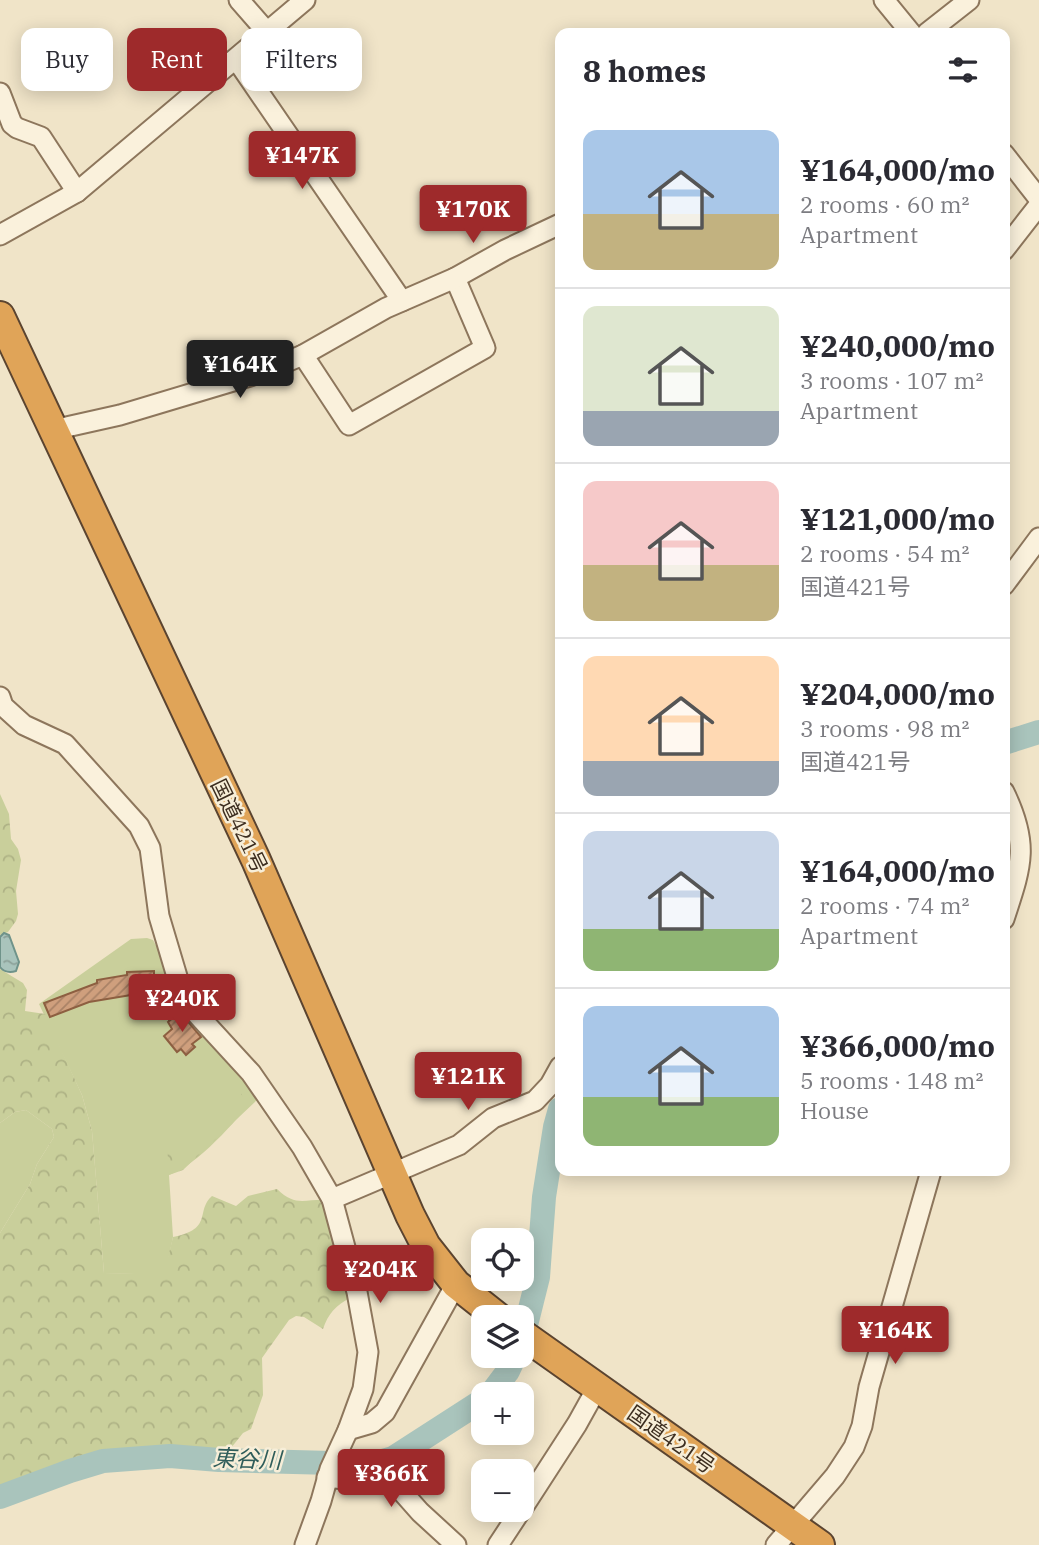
<!DOCTYPE html>
<html lang="en">
<head>
<meta charset="utf-8">
<style>
  body { margin:0; font-family:"IBM Plex Serif","Noto Sans JP",serif; background:#f2f2f3; color:#2b2b33; height:100vh; display:flex; flex-direction:column; font-size:26px; white-space:nowrap }
  * { box-sizing:border-box; margin:0 }
  p { font-size:23px; color:#7c7c81 }
  .icon { flex:none; width:38px; height:38px; fill:none; stroke:currentColor; stroke-width:2; stroke-linecap:round; stroke-linejoin:round }
  .map { position:relative; flex:1; overflow:hidden }
  .panel { position:absolute; left:555px; top:28px; width:455px; height:1148px; display:flex; flex-direction:column; background:#fff; border-radius:14px; box-shadow:0 4px 18px #0003 }
  .panel>* { flex:none }
  .guide { position:absolute; left:21px; top:28px; width:429px; height:63px; display:flex; gap:14px }
  .controls { position:absolute; left:471px; top:1228px; display:grid; gap:14px }
  .controls a { display:grid; place-items:center; width:63px; height:63px; border-radius:14px; background:#fff; box-shadow:0 4px 18px #0003; font-size:35px }
  .price { position:absolute; translate:-50% -60px; padding:0 16px; border-radius:7px; background:#9e2a2b; color:#fff; font-size:23px; line-height:46px; filter:drop-shadow(0 2px 4px #0008) }
  .price::after { content:''; position:absolute; left:50%; top:42px; width:21px; height:16px; margin-left:-10px; background:inherit; clip-path:polygon(0 0,100% 0,50% 100%) }
  .price.selected { background:#222; color:#fff }
  ul { padding:0; list-style:none }
  li { display:flex; align-items:center; gap:21px; height:175px; padding:0 28px }
  li+li { border-top:2px solid #e1e1e2 }
  li span { display:grid; place-items:center; flex:none; width:196px; height:140px; border-radius:14px; color:#555 }
  li>.icon { margin-inline-start:auto }
  span .icon { width:84px; height:84px; fill:#fffc; stroke-width:1 }
  li b { font-size:30px }
  h2 { display:flex; justify-content:space-between; align-items:center; height:84px; padding:0 28px; font-size:30px }
  .chip { padding:0 24px; border-radius:14px; background:#fff; box-shadow:0 4px 18px #0003; font-size:24px; line-height:63px }
  .chip.selected { background:#9e2a2b; color:#fff }
  .map>svg:first-child { display:block }
</style>
</head>
<body>
<div class="map">
<svg width="1039" height="1545" viewBox="0 0 1039 1545">
  <defs>
    <pattern id="forest-crowns" width="20" height="18" patternUnits="userSpaceOnUse" patternTransform="scale(1.75)"><rect width="20" height="18" fill="#c9cf9b"/><path d="M2 6a3 3 0 1 1 6 0M12 15a3 3 0 1 1 6 0" fill="none" stroke="#aeb285"/></pattern>
    <pattern id="water-ripples" width="26" height="14" patternUnits="userSpaceOnUse" patternTransform="scale(1.75)"><rect width="26" height="14" fill="#a9c4bc"/><path d="M2 4q2-2 4 0t4 0M15 11q2-2 4 0t4 0" fill="none" stroke="#8ba098"/></pattern>
    <pattern id="building-hatch" width="6" height="6" patternUnits="userSpaceOnUse" patternTransform="scale(1.75)"><rect width="6" height="6" fill="#cf9f7d"/><path d="M-1 1l2-2M0 6l6-6M5 7l2-2" fill="none" stroke="#a98266"/></pattern>
  </defs>
  <rect width="100%" height="100%" fill="#f0e4c8"/>
  <!-- green -->
  <g fill="#c9cf9b">
    <path d="M 147,938 L 153,940 L 161,955 L 259,1093 C 238,1118 200,1164 169,1175 L 173,1237 L 165,1275 L 104,1273 L 92,1131 L 82,1095 L 39,1004 L 131,939 Z"/>
    <path d="M 26,1110 L 52,1129 L 54,1137 L 37,1164 L 30,1184 L 0,1233 L 0,1123 L 15,1112 Z"/>
  </g>
  <!-- forest -->
  <g fill="url(#forest-crowns)">
    <path d="M 0,794 L 9,814 L 11,839 L 18,849 L 21,860 L 16,891 L 18,914 L 16,921 L 8,932 L 0,935 Z"/>
    <path d="M 0,969 L 23,983 L 27,990 L 25,1011 L 45,1014 L 82,1095 L 92,1131 L 104,1273 L 164,1274 L 173,1237 C 214,1229 195,1211 212,1196 L 236,1206 L 248,1196 L 277,1189 C 296,1208 306,1198 329,1200 L 350,1298 C 336,1305 328,1314 323,1329 L 304,1317 L 296,1316 L 289,1320 L 262,1358 L 263,1395 L 251,1429 L 243,1433 L 227,1453 C 175,1452 125,1450 75,1466 C 49,1473 24,1489 0,1501 L 0,1233 L 30,1184 L 37,1164 L 54,1137 L 52,1129 L 26,1110 L 15,1112 L 0,1123 Z"/>
    <path d="M 250,1086 L 258,1099 L 183,1170 L 169,1175 L 167,1145 L 186,1153 L 247,1102 L 241,1094 Z"/>
  </g>
  <!-- water -->
  <path fill="url(#water-ripples)" stroke="#6f938a" stroke-width="2" d="M 4,933 L 9,935 L 19,962 L 16,971 C 9,973 4,972 0,967 L 0,937 Z"/>
  <g fill="none" stroke-linecap="round" stroke-linejoin="round">
    <!-- river -->
    <g stroke="#a9c4bc" stroke-width="24">
      <path d="M 1004,743 L 1039,732"/>
      <path d="M 522,1341 L 538,1277 L 544,1197 L 555,1127 L 560,1109"/>
      <path d="M 490,1395 L 508,1371 L 515,1356"/>
      <path d="M 0,1497 L 70,1471 L 103,1461 L 170,1456 L 219,1460 L 372,1464 L 393,1458 L 483,1400"/>
    </g>
  </g>
  <!-- building -->
  <g fill="url(#building-hatch)" stroke="#8d5f41" stroke-width="2">
    <path d="M 154,971 L 154,977 L 161,977 L 161,994 L 131,995 L 89,1002 L 50,1017 L 44,1003 L 97,983 L 97,980 L 127,975 L 127,972 Z"/>
    <path d="M 161,978 L 166,978 L 173,985 L 174,1017 L 169,1020 L 168,987 L 161,983 Z"/>
    <path d="M 180,1012 L 201,1037 L 192,1044 L 195,1047 L 186,1055 L 181,1049 L 177,1052 L 164,1036 L 172,1029 L 168,1022 Z"/>
  </g>
  <g fill="none" stroke-linecap="round" stroke-linejoin="round">
    <defs>
      <g id="minor">
        <path d="M 239,0 L 267,32"/>
        <path d="M 884,0 L 911,33"/>
        <path d="M 927,33 L 969,0"/>
        <path d="M 236,59 L 402,301"/>
        <path d="M 0,93 L 12,124 L 17,128 L 41,137 L 77,192"/>
        <path d="M 1004,154 L 1039,199"/>
        <path d="M 0,235 L 77,192 L 305,0"/>
        <path d="M 1004,250 L 1039,205"/>
        <path d="M 303,355 L 349,425 L 485,348 L 455,278"/>
        <path d="M 53,430 L 120,415 L 260,373 L 303,355 L 386,308 L 455,278 L 505,250 L 560,224"/>
        <path d="M 1004,585 L 1039,538"/>
        <path d="M 0,697 L 3,706 L 24,725 L 65,744 L 139,826 L 150,848 L 159,916 L 184,1000 L 251,1073 L 302,1147 L 332,1199 L 357,1292 L 368,1352 L 363,1389 L 348,1430 L 330,1469 L 321,1501 L 305,1545"/>
        <path d="M 1004,792 C 1030,845 1021,867 1004,919"/>
        <path d="M 332,1199 L 459,1145 L 493,1118 L 535,1101 L 550,1085 L 560,1067"/>
        <path d="M 348,1430 L 372,1423 L 385,1412 L 456,1284"/>
        <path d="M 327,1477 L 344,1479 L 389,1477 L 420,1512 L 456,1545"/>
        <path d="M 522,1509 L 577,1424 L 597,1388"/>
        <path d="M 498,1545 L 521,1510"/>
        <path d="M 776,1545 L 835,1476 L 854,1447 L 862,1426 L 869,1387 L 931,1171"/>
      </g>
      <g id="highway">
        <path d="M 0,316 L 256,860 L 410,1215 L 426,1246 L 456,1284 L 499,1318"/>
        <path d="M 522,1334 L 820,1545"/>
      </g>
    </defs>
    <!-- minor casing -->
    <use href="#minor" stroke="#8d765c" stroke-width="23"/>
    <!-- highway casing -->
    <use href="#highway" stroke="#5b4430" stroke-width="32"/>
    <!-- minor -->
    <use href="#minor" stroke="#faf1dc" stroke-width="19"/>
    <!-- highway -->
    <use href="#highway" stroke="#e0a458" stroke-width="28"/>
  </g>
  <g text-anchor="middle" stroke-width="5" stroke-linejoin="round" paint-order="stroke">
    <!-- street labels -->
    <g font-size="21" fill="#3d2e20" stroke="#f7eed8">
      <text transform="translate(239 826) rotate(64)" y="7">国道421号</text>
      <text transform="translate(671 1440) rotate(35)" y="7">国道421号</text>
    </g>
    <!-- water labels -->
    <g font-size="23" font-style="italic" fill="#2f5d5a" stroke="#f7eed8">
      <text transform="translate(247 1459) rotate(2)" y="8">東谷川</text>
    </g>
  </g>
</svg>
<div class="controls">
<a><svg class="icon" aria-label="locate" viewBox="0 0 24 24"><circle cx="12" cy="12" r="6"/><path d="M12 2v4M12 18v4M2 12h4M18 12h4"/></svg></a>
<a><svg class="icon" aria-label="layers" viewBox="0 0 24 24"><path d="M12 4l9 5-9 5-9-5zM3 14l9 5 9-5"/></svg></a>
<a>+</a>
<a>−</a>
</div>
<b class="price" style="left:302px;top:191px">¥147K</b>
<b class="price" style="left:473px;top:245px">¥170K</b>
<b class="price selected" style="left:240px;top:400px">¥164K</b>
<b class="price" style="left:182px;top:1034px">¥240K</b>
<b class="price" style="left:468px;top:1112px">¥121K</b>
<b class="price" style="left:380px;top:1305px">¥204K</b>
<b class="price" style="left:895px;top:1366px">¥164K</b>
<b class="price" style="left:391px;top:1509px">¥366K</b>
<div class="guide">
<a class="chip">Buy</a>
<a class="chip selected">Rent</a>
<a class="chip">Filters</a>
</div>
<section class="panel">
<h2>8 homes<svg class="icon" aria-label="filters" viewBox="0 0 24 24"><path d="M4 7h16M4 17h16"/><circle cx="9" cy="7" r="2"/><circle cx="15" cy="17" r="2"/></svg></h2>
<ul>
<li><span style="background:linear-gradient(#a9c7e8 60%,#c2b280 0)"><svg class="icon" aria-label="home" viewBox="0 0 24 24"><path d="M3 11l9-7 9 7M6 9v11h12V9"/></svg></span><div><b>¥164,000/mo</b><p>2 rooms · 60 m²</p><p>Apartment</p></div></li>
<li><span style="background:linear-gradient(#dfe7d0 75%,#9aa5b1 0)"><svg class="icon" aria-label="home" viewBox="0 0 24 24"><path d="M3 11l9-7 9 7M6 9v11h12V9"/></svg></span><div><b>¥240,000/mo</b><p>3 rooms · 107 m²</p><p>Apartment</p></div></li>
<li><span style="background:linear-gradient(#f6c9c9 60%,#c2b280 0)"><svg class="icon" aria-label="home" viewBox="0 0 24 24"><path d="M3 11l9-7 9 7M6 9v11h12V9"/></svg></span><div><b>¥121,000/mo</b><p>2 rooms · 54 m²</p><p>国道421号</p></div></li>
<li><span style="background:linear-gradient(#ffd9b3 75%,#9aa5b1 0)"><svg class="icon" aria-label="home" viewBox="0 0 24 24"><path d="M3 11l9-7 9 7M6 9v11h12V9"/></svg></span><div><b>¥204,000/mo</b><p>3 rooms · 98 m²</p><p>国道421号</p></div></li>
<li><span style="background:linear-gradient(#c9d6e8 70%,#8fb573 0)"><svg class="icon" aria-label="home" viewBox="0 0 24 24"><path d="M3 11l9-7 9 7M6 9v11h12V9"/></svg></span><div><b>¥164,000/mo</b><p>2 rooms · 74 m²</p><p>Apartment</p></div></li>
<li><span style="background:linear-gradient(#a9c7e8 65%,#8fb573 0)"><svg class="icon" aria-label="home" viewBox="0 0 24 24"><path d="M3 11l9-7 9 7M6 9v11h12V9"/></svg></span><div><b>¥366,000/mo</b><p>5 rooms · 148 m²</p><p>House</p></div></li>
</ul>
</section>
</div>
</body>
</html>
